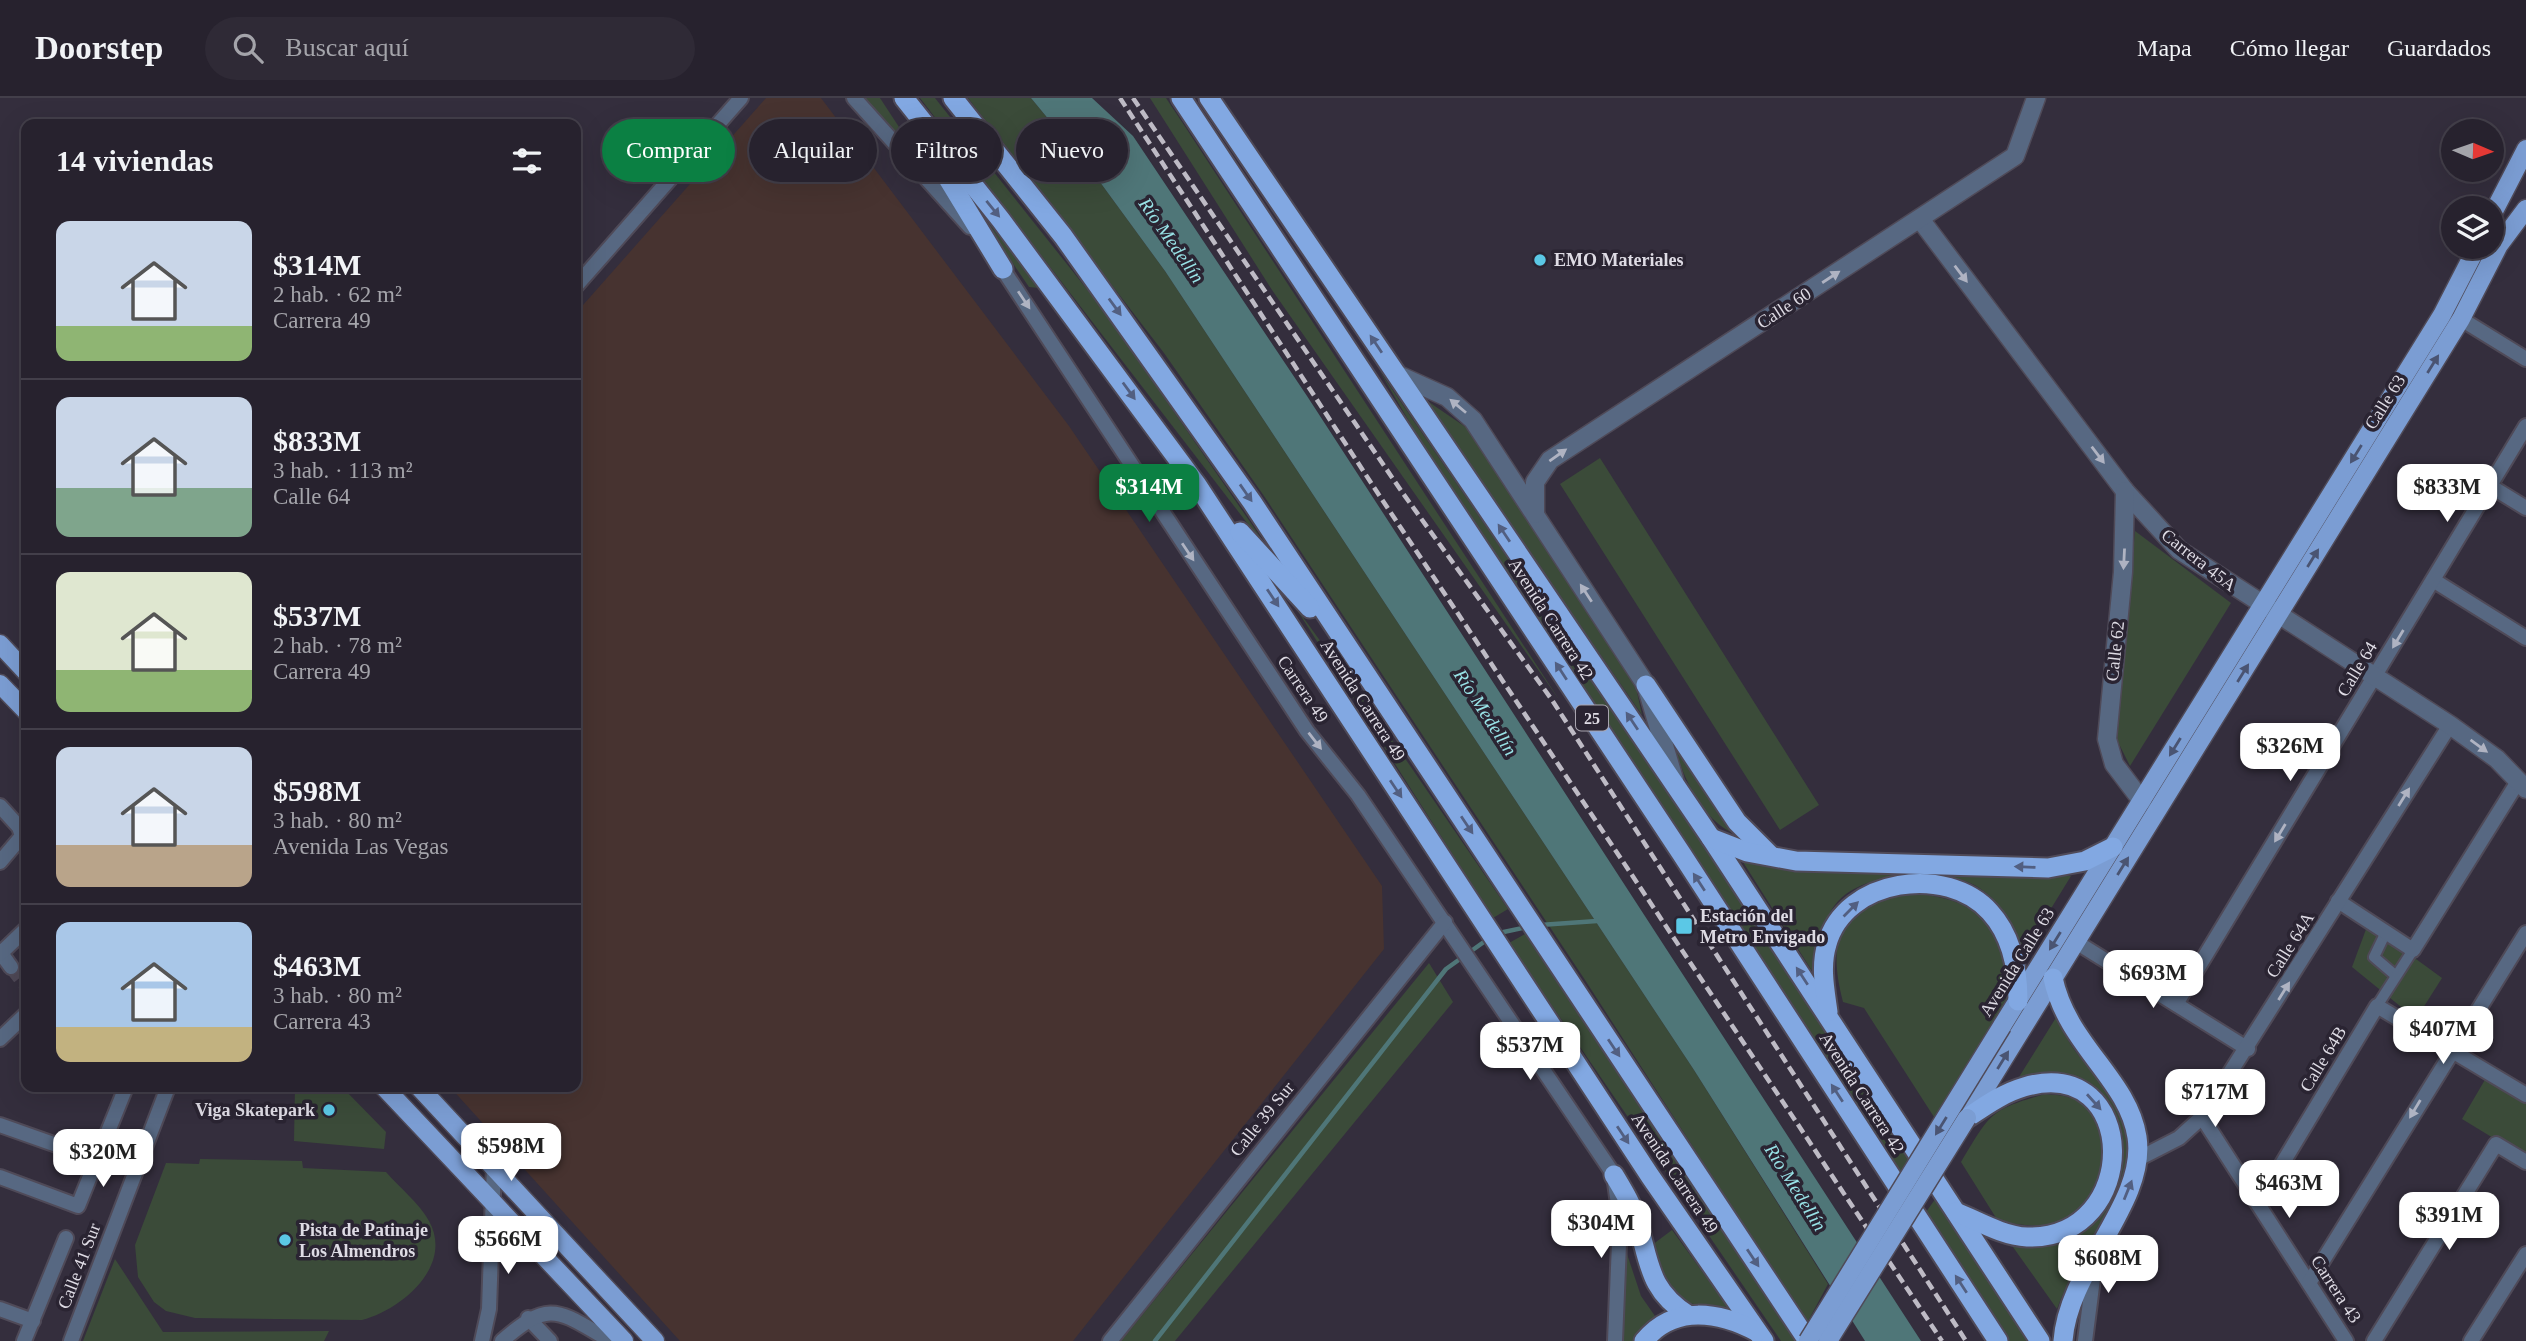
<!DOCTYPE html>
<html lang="es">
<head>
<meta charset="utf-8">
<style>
  body { margin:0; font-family:Georgia,serif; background:#2f2a36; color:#f1f3f6; height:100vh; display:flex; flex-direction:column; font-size:26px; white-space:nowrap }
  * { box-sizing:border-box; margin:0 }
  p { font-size:23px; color:#a4a4aa }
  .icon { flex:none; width:38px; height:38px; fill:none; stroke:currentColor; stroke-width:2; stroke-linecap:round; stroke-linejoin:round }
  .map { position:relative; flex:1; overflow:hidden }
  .panel { position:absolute; left:21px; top:21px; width:560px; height:973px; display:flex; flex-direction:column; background:#27222e; border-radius:14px; box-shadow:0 7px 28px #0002,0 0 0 2px #433f4a }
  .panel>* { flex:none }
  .banner { position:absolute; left:602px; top:21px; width:665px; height:63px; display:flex; gap:14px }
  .needle { width:46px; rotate:92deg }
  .controls { position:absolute; left:2441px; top:21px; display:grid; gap:14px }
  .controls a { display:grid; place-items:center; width:63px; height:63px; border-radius:50%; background:#27222e; box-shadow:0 7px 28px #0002,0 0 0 2px #433f4a; font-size:35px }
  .price { position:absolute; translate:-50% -60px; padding:0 16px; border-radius:14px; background:#fff; color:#222; font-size:23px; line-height:46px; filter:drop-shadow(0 2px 4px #0008) }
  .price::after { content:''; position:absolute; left:50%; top:42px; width:21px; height:16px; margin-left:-10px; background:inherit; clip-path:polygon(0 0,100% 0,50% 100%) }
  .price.selected { background:#0b8043; color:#fff }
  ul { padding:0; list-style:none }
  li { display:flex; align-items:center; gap:21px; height:175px; padding:0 35px }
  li+li { border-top:2px solid #433f4a }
  li span { display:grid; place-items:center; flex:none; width:196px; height:140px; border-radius:14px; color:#555 }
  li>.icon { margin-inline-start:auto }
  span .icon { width:84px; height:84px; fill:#fffc; stroke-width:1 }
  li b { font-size:30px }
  h2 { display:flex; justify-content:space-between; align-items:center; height:84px; padding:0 35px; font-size:30px }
  .chip { padding:0 24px; border-radius:32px; background:#27222e; box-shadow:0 7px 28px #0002,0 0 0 2px #433f4a; font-size:24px; line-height:63px }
  .chip.selected { background:#0b8043; color:#fff }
  header { display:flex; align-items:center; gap:42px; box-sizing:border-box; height:98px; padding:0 35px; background:#27222e; border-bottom:2px solid #433f4a }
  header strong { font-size:33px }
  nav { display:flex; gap:38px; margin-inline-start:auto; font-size:24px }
  .search { width:490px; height:63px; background:#2f2a36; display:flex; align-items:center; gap:18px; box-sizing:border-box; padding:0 24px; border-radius:38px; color:#a4a4aa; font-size:26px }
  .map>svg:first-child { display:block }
</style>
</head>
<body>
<header>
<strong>Doorstep</strong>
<div class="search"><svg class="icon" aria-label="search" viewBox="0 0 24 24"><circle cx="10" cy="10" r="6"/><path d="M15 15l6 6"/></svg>Buscar aquí</div>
<nav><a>Mapa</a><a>Cómo llegar</a><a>Guardados</a></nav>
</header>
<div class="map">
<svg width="2526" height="1243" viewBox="0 0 2526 1243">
  <rect width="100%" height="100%" fill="#342e3d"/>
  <!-- industrial -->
  <path fill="#473330" d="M 766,0 L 821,0 L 1069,328 L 1382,788 L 1384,851 L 1073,1243 L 680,1243 L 450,989 L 576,989 L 576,215 Z"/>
  <!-- green -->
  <g fill="#3b4b39">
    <path d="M 861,0 L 880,0 L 933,81 Z"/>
    <path d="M 920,0 L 935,0 L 1105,214 L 1284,473 Z"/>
    <path d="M 968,0 L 1031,0 L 1097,80 L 1165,173 L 1694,972 L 1828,1186 L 1807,1225 L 1585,882 L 1264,398 L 1164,255 Z"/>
    <path d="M 1150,0 L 1166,0 L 1184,27 L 1560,603 L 1272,192 Z"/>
    <path d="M 960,88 L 1039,190 L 1029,189 Z"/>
    <path d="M 1379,272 L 1669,696 L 1909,1060 L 1901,1075 L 1445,385 Z"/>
    <path d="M 1423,300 L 1467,330 L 1636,589 L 1642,617 Z"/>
    <path d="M 1600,360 L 1819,707 L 1780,732 L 1560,386 Z"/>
    <path d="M 2135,433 L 2231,505 L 2130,668 L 2117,642 Z"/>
    <path d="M 1292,504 L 1400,653 L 1508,811 L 1493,820 Z"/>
    <path d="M 1672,643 L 1735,736 C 1700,721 1683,678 1672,643 Z"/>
    <path d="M 1743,764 L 1779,771 L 2071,778 L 2023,856 C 2018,830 1996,796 1970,785 C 1938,771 1875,775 1846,796 C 1822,814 1819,846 1812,873 Z"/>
    <path d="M 1899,795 C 1942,796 1983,804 2002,849 C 2009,864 2008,886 2011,902 L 1934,1019 L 1864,910 L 1843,904 C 1828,846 1836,812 1899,795 Z"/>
    <path d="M 2368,826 L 2442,880 L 2416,921 L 2352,869 Z"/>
    <path d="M 1525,836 L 1795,1243 L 1781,1243 L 1509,845 Z"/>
    <path d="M 1429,865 L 1453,904 L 1175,1243 L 1121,1243 Z"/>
    <path d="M 2057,918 C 2061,927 2065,938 2071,947 C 2088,972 2116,996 2127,1025 C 2149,1088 2076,1154 2057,1211 L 2013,1149 L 2033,1148 L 2109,1101 L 2121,1066 L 2123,1039 L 2106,1001 L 2090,987 L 2071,977 L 2048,975 L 2019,979 Z"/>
    <path d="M 2486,980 L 2526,1002 L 2526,1060 L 2462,1021 Z"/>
    <path d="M 295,989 L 342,989 L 386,1034 L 384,1051 L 294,1043 Z"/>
    <path d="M 2045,996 C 2060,997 2074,998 2086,1008 C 2106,1022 2106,1081 2092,1100 C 2087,1106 2075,1118 2068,1121 C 2045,1132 2022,1127 1998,1123 L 1961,1064 C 1991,1015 1989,1012 2045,996 Z"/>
    <path d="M 200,1061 L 302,1063 L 303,1070 L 386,1074 C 399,1089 419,1105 429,1123 C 454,1168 401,1212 362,1222 L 195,1220 L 166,1213 L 154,1204 L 138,1179 L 135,1147 L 166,1065 L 199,1066 Z"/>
    <path d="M 1936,1100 L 2027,1243 L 2009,1243 L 1926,1114 Z"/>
    <path d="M 1672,1132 L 1731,1213 C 1716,1205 1704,1208 1688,1205 C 1665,1200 1657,1166 1652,1147 Z"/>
    <path d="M 1625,1150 L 1641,1198 L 1655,1218 L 1634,1243 L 1621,1243 Z"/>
    <path d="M 115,1161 L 163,1234 L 329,1233 L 324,1243 L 83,1243 Z"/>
  </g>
  <!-- water -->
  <path fill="#4f7678" d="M 1031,0 L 1092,0 L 1133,38 L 1307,298 L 1921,1243 L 1865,1243 L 1694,972 L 1165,173 L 1097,80 Z"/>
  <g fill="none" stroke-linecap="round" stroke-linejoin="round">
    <!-- stream -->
    <g stroke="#4f7678" stroke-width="4.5">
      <path d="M 1540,827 L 1597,823"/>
      <path d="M 1499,835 L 1527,829"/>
      <path d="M 1155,1243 L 1446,871 L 1488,841"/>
    </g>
    <!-- minor-tunnel -->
    <path stroke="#4e4856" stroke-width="14" stroke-dasharray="14 7" stroke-linecap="butt" d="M 11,869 L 26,888"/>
    <defs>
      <g id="pedestrian">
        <path d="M 2386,834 L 2374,859 L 2395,877"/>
        <path d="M 2377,908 L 2413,852"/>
      </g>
      <g id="minor">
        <path d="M 854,0 L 970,129"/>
        <path d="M 998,164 L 1307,633 L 1358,697 L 1614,1077 L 1620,1121 L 1615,1243"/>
        <path d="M 576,188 L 741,0"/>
        <path d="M 2461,221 L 2526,261"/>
        <path d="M 2490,388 L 2526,410"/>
        <path d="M 2433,482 L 2526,540"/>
        <path d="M 0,708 L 19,729 L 22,738 L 0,764"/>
        <path d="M 2338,803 L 2413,852 L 2519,682"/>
        <path d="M 2076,844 L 2248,951"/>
        <path d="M 1,855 L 11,869"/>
        <path d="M 0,856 L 26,831"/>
        <path d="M 2176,906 L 2526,328"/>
        <path d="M 0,941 L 26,916"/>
        <path d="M 2202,1019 L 2346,1243"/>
        <path d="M 0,1027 L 96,1061"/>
        <path d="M 2138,1061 L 2179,1040 L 2202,1019 L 2450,627"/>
        <path d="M 0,1079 L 78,1108 L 126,989"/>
        <path d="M 2258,1106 L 2377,908 L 2526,997"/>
        <path d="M 2309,1185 L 2526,835"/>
        <path d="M 0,1211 L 33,1223"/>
        <path d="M 528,1220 L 550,1243"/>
        <path d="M 24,1243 L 66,1140"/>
        <path d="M 71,1243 L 168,989"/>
        <path d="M 482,1243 L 489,1211 L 494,1067"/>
        <path d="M 502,1243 C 551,1200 558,1213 611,1243"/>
        <path d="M 1110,1243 L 1445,824"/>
        <path d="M 2085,1243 L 2095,1165"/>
        <path d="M 2374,1243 L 2496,1046 L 2526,1064"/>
        <path d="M 2471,1243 L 2526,1156"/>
      </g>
      <g id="tertiary">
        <path d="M 1920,121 L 2125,393 L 2179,452 L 2450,627 L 2497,661 L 2526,691"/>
        <path d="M 1396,276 L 1447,299 L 1473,322 L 1646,587 L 1674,681"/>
        <path d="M 2125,393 L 2123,474 L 2107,641 L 2114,666 L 2142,703"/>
        <path d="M 1535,416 L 1535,384 L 1550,362 L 2015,58 L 2036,0"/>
      </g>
      <g id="primary">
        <path d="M 2492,117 L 2526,51"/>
        <path d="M 0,546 L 26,574"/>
        <path d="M 0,586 L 26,613"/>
        <path d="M 2002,928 L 2442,217 L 2477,149"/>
        <path d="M 384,989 L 624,1243"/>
        <path d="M 419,989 L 655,1243"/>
        <path d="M 1967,1020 L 2461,221 L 2499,147 L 2526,111"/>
      </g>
      <g id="trunk">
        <path d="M 904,0 L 1001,122 L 1197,387 L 1650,1078 L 1764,1243"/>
        <path d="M 953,0 L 1063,138 L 1252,404 L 1808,1243"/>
        <path d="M 1181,0 L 1681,755 L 1998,1243"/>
        <path d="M 1209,0 L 1711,740 L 2040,1243"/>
        <path d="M 927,46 L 1003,171"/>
        <path d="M 1240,434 L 1310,510"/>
        <path d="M 1646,587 L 1737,724 L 1769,756"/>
        <path d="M 1711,740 L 1747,754 L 1796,763 L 2048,770 L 2085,763 L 2113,749"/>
        <path d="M 2053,880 C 2067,947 2128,981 2137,1039 C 2147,1105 2068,1170 2063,1243"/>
        <path d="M 1828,914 C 1825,892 1820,868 1827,846 C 1845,780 1947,766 1990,814 C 2012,838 2018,872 2018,903"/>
        <path d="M 1614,1077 C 1623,1092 1633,1108 1638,1126 C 1650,1166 1649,1192 1688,1217"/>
        <path d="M 1956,1114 C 1978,1123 2003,1138 2027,1139 C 2143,1142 2140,955 2024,989 C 2003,995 1985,1008 1967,1020"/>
        <path d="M 1644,1243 C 1674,1206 1720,1214 1757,1234"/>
      </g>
    </defs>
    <!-- pedestrian casing -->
    <use href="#pedestrian" stroke="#4f4a58" stroke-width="14"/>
    <!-- minor casing -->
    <use href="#minor" stroke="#4f4a58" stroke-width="18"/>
    <!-- tertiary casing -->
    <use href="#tertiary" stroke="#4f4a58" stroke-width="21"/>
    <!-- primary casing -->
    <use href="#primary" stroke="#4f4a58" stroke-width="21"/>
    <!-- trunk casing -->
    <use href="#trunk" stroke="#4f4a58" stroke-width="23"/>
    <!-- pedestrian -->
    <use href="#pedestrian" stroke="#576882" stroke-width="10"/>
    <!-- minor -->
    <use href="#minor" stroke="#576882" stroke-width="14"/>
    <!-- tertiary -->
    <use href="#tertiary" stroke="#576882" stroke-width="18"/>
    <!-- primary -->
    <use href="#primary" stroke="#7b9dd3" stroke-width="18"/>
    <!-- trunk -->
    <use href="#trunk" stroke="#82a8e2" stroke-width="19"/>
    <!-- rail -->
    <g stroke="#bebbc5" stroke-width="4.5" stroke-dasharray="10 5" stroke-linecap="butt">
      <path d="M 1120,0 L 1379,397 L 1942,1243"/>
      <path d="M 1133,0 L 1402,394 L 1552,602 L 1966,1243"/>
    </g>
    <defs>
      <g id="primary-bridge">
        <path d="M 1808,1243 L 2002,928"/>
        <path d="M 1828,1243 L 1967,1020"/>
      </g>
    </defs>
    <!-- primary-bridge casing -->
    <use href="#primary-bridge" stroke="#4f4a58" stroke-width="21" stroke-linecap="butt"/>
    <!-- primary-bridge -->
    <use href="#primary-bridge" stroke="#7b9dd3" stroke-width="18"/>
  </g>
  <!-- one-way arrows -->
  <defs><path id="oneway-solid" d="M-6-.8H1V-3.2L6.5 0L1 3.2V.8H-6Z" transform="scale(1.75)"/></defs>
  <g fill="#525f81">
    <use href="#oneway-solid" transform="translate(993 111) rotate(51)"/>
    <use href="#oneway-solid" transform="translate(1115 209) rotate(54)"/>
    <use href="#oneway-solid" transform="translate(1376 246) rotate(-124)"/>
    <use href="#oneway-solid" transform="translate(1129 293) rotate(54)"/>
    <use href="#oneway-solid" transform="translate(1246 395) rotate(55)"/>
    <use href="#oneway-solid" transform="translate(1504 435) rotate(-124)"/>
    <use href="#oneway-solid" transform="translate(1273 500) rotate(56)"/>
    <use href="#oneway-solid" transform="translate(1561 573) rotate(-123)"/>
    <use href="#oneway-solid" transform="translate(1632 623) rotate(-124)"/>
    <use href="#oneway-solid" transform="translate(1396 691) rotate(56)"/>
    <use href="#oneway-solid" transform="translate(1467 727) rotate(56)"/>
    <use href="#oneway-solid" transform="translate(2025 769) rotate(-178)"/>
    <use href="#oneway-solid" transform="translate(1699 784) rotate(-123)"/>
    <use href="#oneway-solid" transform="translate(1851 811) rotate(-45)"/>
    <use href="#oneway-solid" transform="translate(1802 878) rotate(-123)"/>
    <use href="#oneway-solid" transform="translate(1614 950) rotate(56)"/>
    <use href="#oneway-solid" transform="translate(1837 995) rotate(-123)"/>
    <use href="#oneway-solid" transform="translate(2094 1004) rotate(48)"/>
    <use href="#oneway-solid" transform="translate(1623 1037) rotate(56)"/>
    <use href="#oneway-solid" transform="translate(2128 1092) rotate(-68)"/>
    <use href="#oneway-solid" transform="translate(1753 1160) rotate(56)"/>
    <use href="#oneway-solid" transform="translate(1961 1186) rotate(-123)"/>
  </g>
  <g fill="#afb3c2">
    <use href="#oneway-solid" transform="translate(1961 176) rotate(53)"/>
    <use href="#oneway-solid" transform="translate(1831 179) rotate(-33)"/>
    <use href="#oneway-solid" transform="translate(1024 202) rotate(56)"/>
    <use href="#oneway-solid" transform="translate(1458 308) rotate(-140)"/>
    <use href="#oneway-solid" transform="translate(1558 357) rotate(-35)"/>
    <use href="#oneway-solid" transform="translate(2098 357) rotate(53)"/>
    <use href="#oneway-solid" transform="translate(1188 454) rotate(56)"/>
    <use href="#oneway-solid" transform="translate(2124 461) rotate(93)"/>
    <use href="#oneway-solid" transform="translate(1586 495) rotate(-123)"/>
    <use href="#oneway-solid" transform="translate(2398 541) rotate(121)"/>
    <use href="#oneway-solid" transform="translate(1315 643) rotate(52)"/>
    <use href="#oneway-solid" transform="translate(2479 648) rotate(36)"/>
    <use href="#oneway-solid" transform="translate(2404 699) rotate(-58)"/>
    <use href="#oneway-solid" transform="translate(2280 735) rotate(121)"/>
    <use href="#oneway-solid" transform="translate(2284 893) rotate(-58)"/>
    <use href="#oneway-solid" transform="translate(2415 1011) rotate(121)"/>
  </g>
  <g fill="#4a5472">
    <use href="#oneway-solid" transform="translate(2433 266) rotate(-58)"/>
    <use href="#oneway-solid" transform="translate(2356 356) rotate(122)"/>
    <use href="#oneway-solid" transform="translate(2313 460) rotate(-58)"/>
    <use href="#oneway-solid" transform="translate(2243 575) rotate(-58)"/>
    <use href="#oneway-solid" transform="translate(2175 649) rotate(122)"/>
    <use href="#oneway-solid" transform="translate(2123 768) rotate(-58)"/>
    <use href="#oneway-solid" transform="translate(2055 843) rotate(122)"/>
    <use href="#oneway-solid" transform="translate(2003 962) rotate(-58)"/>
    <use href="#oneway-solid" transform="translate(1941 1028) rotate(122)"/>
  </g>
  <!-- markers -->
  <g fill="#5bc8e6" stroke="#2a2432" stroke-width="2.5">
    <circle cx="1540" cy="162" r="7"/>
    <rect x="1675" y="819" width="18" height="18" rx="3.5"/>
    <circle cx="329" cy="1012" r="7"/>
    <circle cx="285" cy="1142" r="7"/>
  </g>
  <g text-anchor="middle" stroke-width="7" stroke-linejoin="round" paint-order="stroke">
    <!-- shield labels -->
    <rect fill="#2a2432" stroke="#a8a4af" stroke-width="2" x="1576" y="607.5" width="32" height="25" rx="5"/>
    <g font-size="16" font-weight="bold" fill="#dedbe4">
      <text x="1592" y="626">25</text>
    </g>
    <!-- poi labels -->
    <g font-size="18" font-weight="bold" fill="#dedbe4" stroke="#2a2432" text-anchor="start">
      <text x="1554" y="168">EMO Materiales</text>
      <text x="1700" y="824">Estación del<tspan x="1700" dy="21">Metro Envigado</tspan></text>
      <text x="315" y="1018" text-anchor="end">Viga Skatepark</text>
      <text x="299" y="1138">Pista de Patinaje<tspan x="299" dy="21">Los Almendros</tspan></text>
    </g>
    <!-- street labels -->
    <g font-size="18" fill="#dedbe4" stroke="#2a2432">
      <text transform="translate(1784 210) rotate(-33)" y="6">Calle 60</text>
      <text transform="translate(2385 304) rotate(-58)" y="6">Calle 63</text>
      <text transform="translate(2199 462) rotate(38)" y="6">Carrera 45A</text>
      <text transform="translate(1551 521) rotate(57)" y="6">Avenida Carrera 42</text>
      <text transform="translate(2115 553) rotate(-84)" y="6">Calle 62</text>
      <text transform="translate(2357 571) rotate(-59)" y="6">Calle 64</text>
      <text transform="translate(1303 591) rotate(56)" y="6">Carrera 49</text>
      <text transform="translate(1363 602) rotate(57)" y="6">Avenida Carrera 49</text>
      <text transform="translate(2290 847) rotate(-58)" y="6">Calle 64A</text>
      <text transform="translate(2017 864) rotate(-58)" y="6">Avenida Calle 63</text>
      <text transform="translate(2323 961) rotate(-59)" y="6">Calle 64B</text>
      <text transform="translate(1862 995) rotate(57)" y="6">Avenida Carrera 42</text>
      <text transform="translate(1262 1021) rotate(-51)" y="6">Calle 39 Sur</text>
      <text transform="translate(1675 1075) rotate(56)" y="6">Avenida Carrera 49</text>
      <text transform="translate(79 1168) rotate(-69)" y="6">Calle 41 Sur</text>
      <text transform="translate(2336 1191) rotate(57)" y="6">Carrera 43</text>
    </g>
    <!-- water labels -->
    <g font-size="19" font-style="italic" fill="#98e2e6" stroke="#2a2432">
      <text transform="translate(1172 142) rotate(55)" y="7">Río Medellín</text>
      <text transform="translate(1486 614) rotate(57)" y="7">Río Medellín</text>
      <text transform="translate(1796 1089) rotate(58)" y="7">Río Medellín</text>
    </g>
  </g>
</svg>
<div class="controls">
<a><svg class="needle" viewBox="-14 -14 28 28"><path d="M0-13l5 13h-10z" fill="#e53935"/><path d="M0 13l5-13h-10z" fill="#a4a4aa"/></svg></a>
<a><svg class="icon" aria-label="layers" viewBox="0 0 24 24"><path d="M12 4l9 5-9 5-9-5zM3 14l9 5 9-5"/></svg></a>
</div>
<b class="price selected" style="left:1149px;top:426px">$314M</b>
<b class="price" style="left:2447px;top:426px">$833M</b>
<b class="price" style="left:2290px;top:685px">$326M</b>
<b class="price" style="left:2153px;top:912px">$693M</b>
<b class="price" style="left:2443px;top:968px">$407M</b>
<b class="price" style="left:1530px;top:984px">$537M</b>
<b class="price" style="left:2215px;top:1031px">$717M</b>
<b class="price" style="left:511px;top:1085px">$598M</b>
<b class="price" style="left:103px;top:1091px">$320M</b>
<b class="price" style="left:2289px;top:1122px">$463M</b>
<b class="price" style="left:2449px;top:1154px">$391M</b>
<b class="price" style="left:1601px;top:1162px">$304M</b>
<b class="price" style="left:508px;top:1178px">$566M</b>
<b class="price" style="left:2108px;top:1197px">$608M</b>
<div class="banner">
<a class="chip selected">Comprar</a>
<a class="chip">Alquilar</a>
<a class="chip">Filtros</a>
<a class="chip">Nuevo</a>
</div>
<section class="panel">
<h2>14 viviendas<svg class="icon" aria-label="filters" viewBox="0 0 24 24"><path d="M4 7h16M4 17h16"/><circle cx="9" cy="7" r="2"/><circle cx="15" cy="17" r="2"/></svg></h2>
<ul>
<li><span style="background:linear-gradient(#c9d6e8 75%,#8fb573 0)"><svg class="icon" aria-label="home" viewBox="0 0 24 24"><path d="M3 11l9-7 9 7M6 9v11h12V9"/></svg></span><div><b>$314M</b><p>2 hab. · 62 m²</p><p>Carrera 49</p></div></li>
<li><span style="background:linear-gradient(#c9d6e8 65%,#7fa58c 0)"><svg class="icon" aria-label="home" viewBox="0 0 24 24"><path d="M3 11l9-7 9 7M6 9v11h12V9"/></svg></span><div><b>$833M</b><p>3 hab. · 113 m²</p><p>Calle 64</p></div></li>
<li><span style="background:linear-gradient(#dfe7d0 70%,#8fb573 0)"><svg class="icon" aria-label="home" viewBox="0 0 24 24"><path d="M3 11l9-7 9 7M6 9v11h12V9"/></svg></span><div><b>$537M</b><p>2 hab. · 78 m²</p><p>Carrera 49</p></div></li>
<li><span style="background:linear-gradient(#c9d6e8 70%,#b9a48a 0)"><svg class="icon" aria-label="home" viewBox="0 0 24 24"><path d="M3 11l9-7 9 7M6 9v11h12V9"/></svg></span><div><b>$598M</b><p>3 hab. · 80 m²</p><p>Avenida Las Vegas</p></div></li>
<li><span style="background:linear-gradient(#a9c7e8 75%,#c2b280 0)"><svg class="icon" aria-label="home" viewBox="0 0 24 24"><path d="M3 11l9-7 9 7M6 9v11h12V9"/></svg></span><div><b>$463M</b><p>3 hab. · 80 m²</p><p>Carrera 43</p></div></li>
</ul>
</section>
</div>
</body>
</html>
